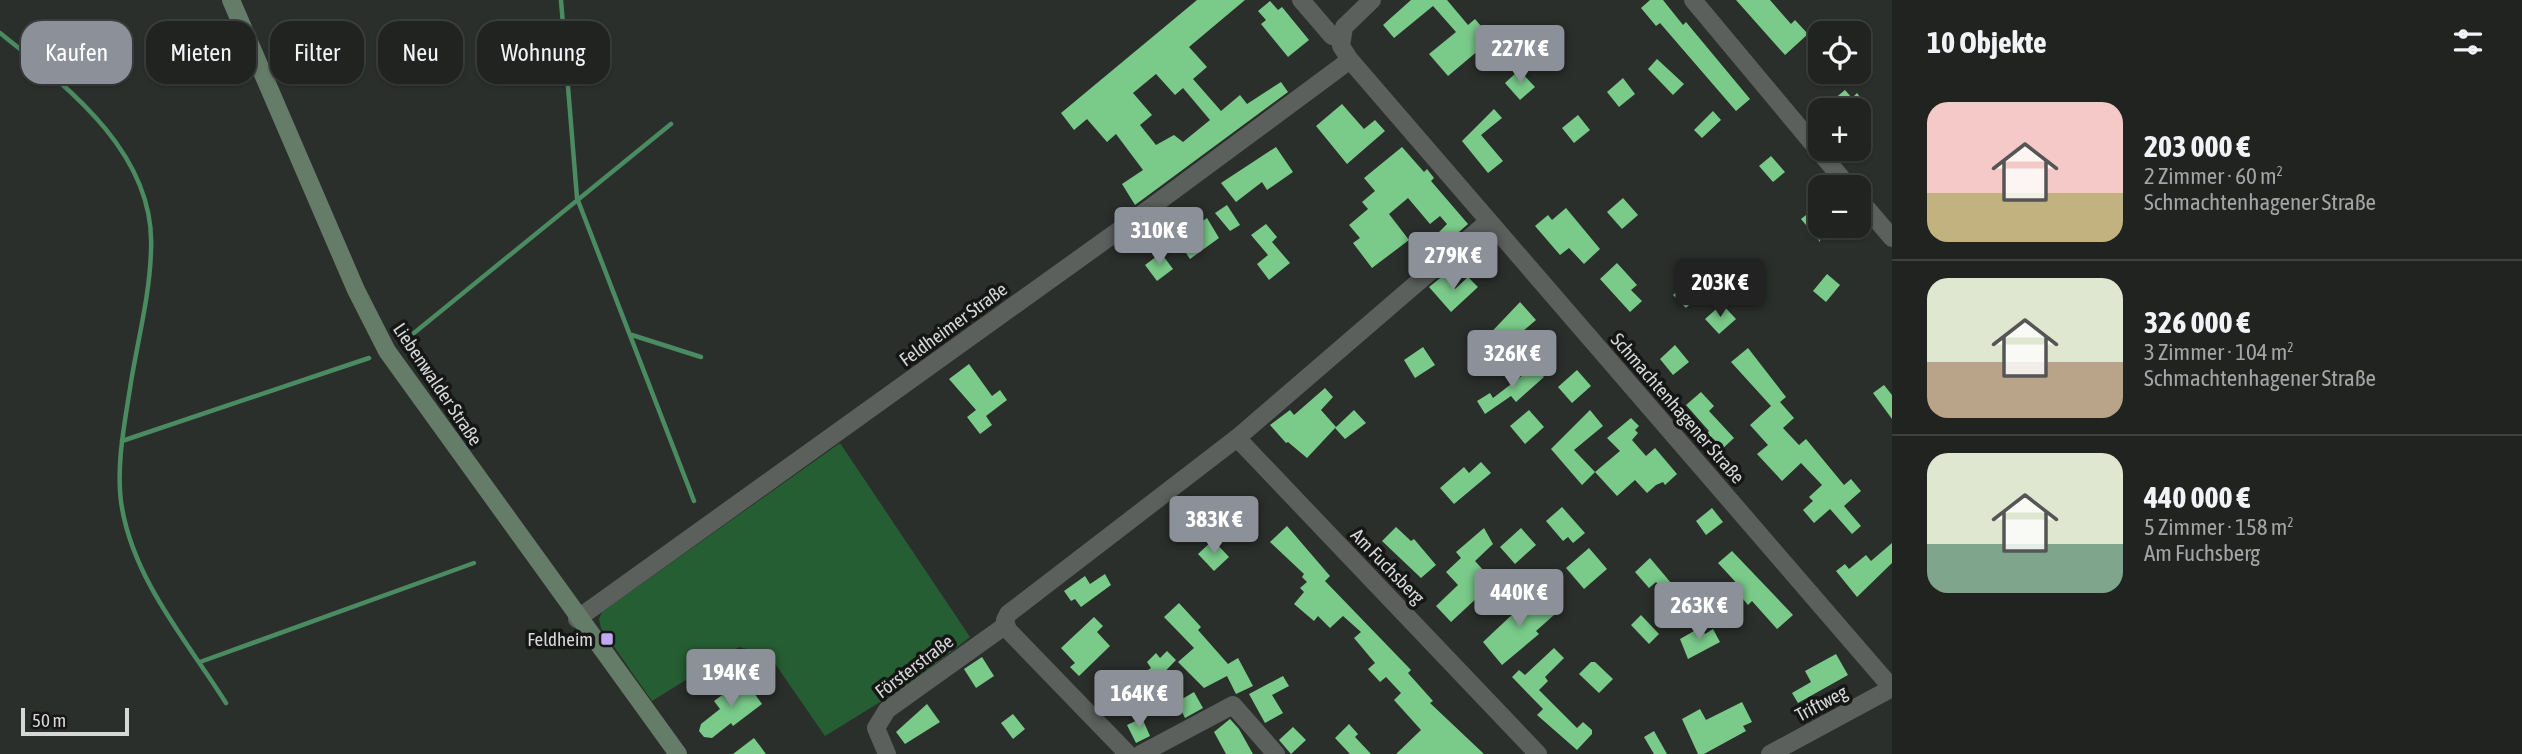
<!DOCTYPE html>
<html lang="de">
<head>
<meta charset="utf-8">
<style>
  body { margin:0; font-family:"Asap Condensed",sans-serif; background:#282b29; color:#f1f3f6; height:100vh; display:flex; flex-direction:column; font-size:26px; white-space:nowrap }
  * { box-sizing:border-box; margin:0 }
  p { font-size:23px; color:#a2a4a5 }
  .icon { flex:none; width:38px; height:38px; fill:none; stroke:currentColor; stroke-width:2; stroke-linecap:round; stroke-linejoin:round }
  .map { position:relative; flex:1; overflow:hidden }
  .sheet { display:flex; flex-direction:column; background:#202320; width:630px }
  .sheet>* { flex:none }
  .hud { position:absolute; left:21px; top:21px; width:665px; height:63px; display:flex; gap:14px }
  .fabs { position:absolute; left:1808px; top:21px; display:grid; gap:14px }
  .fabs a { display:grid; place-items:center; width:63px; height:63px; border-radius:14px; background:#202320; box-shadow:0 2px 5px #0004,0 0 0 2px #3d403e; font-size:35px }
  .scale { position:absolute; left:21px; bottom:18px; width:108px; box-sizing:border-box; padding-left:7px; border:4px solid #d5d8d6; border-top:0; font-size:19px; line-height:24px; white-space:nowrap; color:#d5d8d6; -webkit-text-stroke:5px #151615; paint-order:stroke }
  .price { position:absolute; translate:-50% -60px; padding:0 16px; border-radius:7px; background:#8c9099; color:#fff; font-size:23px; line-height:46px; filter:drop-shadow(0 2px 4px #0008) }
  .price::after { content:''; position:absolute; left:50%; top:42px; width:21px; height:16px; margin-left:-10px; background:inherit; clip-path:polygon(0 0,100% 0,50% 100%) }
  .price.active { background:#222; color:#fff }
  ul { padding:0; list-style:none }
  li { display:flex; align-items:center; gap:21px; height:175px; padding:0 35px }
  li+li { border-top:2px solid #3d403e }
  li span { display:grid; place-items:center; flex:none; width:196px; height:140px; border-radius:21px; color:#555 }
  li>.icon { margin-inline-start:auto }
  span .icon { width:84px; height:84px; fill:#fffc; stroke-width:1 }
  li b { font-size:30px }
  h2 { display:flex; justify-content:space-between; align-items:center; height:84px; padding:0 35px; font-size:30px }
  .chip { padding:0 24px; border-radius:21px; background:#202320; box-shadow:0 2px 5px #0004,0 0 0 2px #3d403e; font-size:24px; line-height:63px }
  .chip.active { background:#8c9099; color:#fff }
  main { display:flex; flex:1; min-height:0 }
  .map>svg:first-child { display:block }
</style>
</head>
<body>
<main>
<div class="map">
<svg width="1892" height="754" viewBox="0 0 1892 754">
  <rect width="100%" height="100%" fill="#2b2f2b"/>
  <!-- green -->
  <path fill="#265e33" d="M 840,443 L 970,637 L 911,683 L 825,736 L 769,655 L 739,647 L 652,701 L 601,628 L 599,619 L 602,612 Z"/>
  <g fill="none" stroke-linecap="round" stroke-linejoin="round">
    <!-- stream -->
    <g stroke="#4a8b61" stroke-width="4.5">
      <path d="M 561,0 L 577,198 L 694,501"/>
      <path d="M 0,33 C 68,87 156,154 151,250 C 150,294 138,339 131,382 C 125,422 115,468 122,508 C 135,582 187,641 226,703"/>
      <path d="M 414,333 L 671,124"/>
      <path d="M 632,335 L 701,357"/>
      <path d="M 122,441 L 369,358"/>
      <path d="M 200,662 L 474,563"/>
    </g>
  </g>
  <!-- building -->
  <g fill="#7acb8a" fill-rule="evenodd">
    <path d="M 1197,0 L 1245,0 L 1189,47 L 1207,67 L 1193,79 L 1221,111 L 1240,95 L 1247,104 L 1281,82 L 1288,92 L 1135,205 L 1122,184 L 1143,170 L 1116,134 L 1107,142 L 1087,119 L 1074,130 L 1061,113 ZM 1156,74 L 1175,95 L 1183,88 L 1210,120 L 1183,142 L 1174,135 L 1156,145 L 1140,125 L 1152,115 L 1133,93 Z"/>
    <path d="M 1411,0 L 1447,0 L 1468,25 L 1475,19 L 1492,39 L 1448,76 L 1429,54 L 1456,32 L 1433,6 L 1394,38 L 1383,25 Z"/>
    <path d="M 1650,0 L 1663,0 L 1683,25 L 1686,22 L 1750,99 L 1736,111 L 1660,23 L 1656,26 L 1641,8 Z"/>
    <path d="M 1736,0 L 1770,0 L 1791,24 L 1795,20 L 1808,34 L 1785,55 Z"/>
    <path d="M 1270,1 L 1278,10 L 1282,7 L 1309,40 L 1288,57 L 1261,24 L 1266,20 L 1258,11 Z"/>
    <path d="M 1657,59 L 1684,84 L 1673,95 L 1648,69 Z"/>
    <path d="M 1519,70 L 1535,87 L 1520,100 L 1505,83 Z"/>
    <path d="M 1623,78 L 1635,94 L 1619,107 L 1607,92 Z"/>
    <path d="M 1845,90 L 1852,98 L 1857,93 L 1865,104 L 1860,108 L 1862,110 L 1821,110 Z"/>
    <path d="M 1342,104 L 1364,129 L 1375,120 L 1385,131 L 1347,164 L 1316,126 Z"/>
    <path d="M 1494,109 L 1502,118 L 1481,135 L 1503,161 L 1488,173 L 1462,141 Z"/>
    <path d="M 1713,111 L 1721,120 L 1702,138 L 1694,130 Z"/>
    <path d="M 1578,115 L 1590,130 L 1574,143 L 1562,128 Z"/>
    <path d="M 1276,147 L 1293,172 L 1267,190 L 1262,182 L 1236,202 L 1221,183 Z"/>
    <path d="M 1402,147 L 1424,172 L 1427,169 L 1434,178 L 1431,181 L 1468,224 L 1444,245 L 1436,235 L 1447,224 L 1440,216 L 1430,224 L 1408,198 L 1389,214 L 1409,240 L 1372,268 L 1353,243 L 1360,238 L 1349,225 L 1368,209 L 1362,202 L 1375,191 L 1364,178 Z"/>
    <path d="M 1771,156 L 1785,172 L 1773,182 L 1759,166 Z"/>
    <path d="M 1623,198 L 1638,215 L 1622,229 L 1607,212 Z"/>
    <path d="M 1820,204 L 1820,242 L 1801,219 Z"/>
    <path d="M 1227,205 L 1240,225 L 1230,231 L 1215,213 Z"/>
    <path d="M 1566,208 L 1600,249 L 1584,264 L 1569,248 L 1560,255 L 1535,226 L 1548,215 L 1552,220 Z"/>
    <path d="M 1189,217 L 1195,226 L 1207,218 L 1219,238 L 1190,259 L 1170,229 Z"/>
    <path d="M 1266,224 L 1277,237 L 1272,242 L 1290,263 L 1269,280 L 1257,264 L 1268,255 L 1251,235 Z"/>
    <path d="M 1483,241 L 1496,255 L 1478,271 L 1466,256 Z"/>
    <path d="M 1161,253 L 1173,269 L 1157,281 L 1145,265 Z"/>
    <path d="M 1617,263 L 1637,285 L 1631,290 L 1642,301 L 1630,312 L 1600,279 Z"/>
    <path d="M 1827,274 L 1840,285 L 1826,302 L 1813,291 Z"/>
    <path d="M 1444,275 L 1455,289 L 1468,277 L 1478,287 L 1451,312 L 1429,287 Z"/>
    <path d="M 1688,282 L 1700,294 L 1686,308 L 1673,295 Z"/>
    <path d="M 1520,302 L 1536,320 L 1494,356 L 1481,343 Z"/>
    <path d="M 1722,304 L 1736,319 L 1719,334 L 1705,319 Z"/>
    <path d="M 1675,345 L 1689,362 L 1673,375 L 1660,359 Z"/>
    <path d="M 1423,347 L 1435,365 L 1415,378 L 1404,360 Z"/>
    <path d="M 1748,348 L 1786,397 L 1780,402 L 1794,418 L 1783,428 L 1799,445 L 1806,439 L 1844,485 L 1851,479 L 1861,491 L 1844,506 L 1861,526 L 1852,534 L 1830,509 L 1814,523 L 1803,510 L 1813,501 L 1809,497 L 1822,485 L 1801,463 L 1782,481 L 1757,454 L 1768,445 L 1750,425 L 1771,406 L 1731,362 Z"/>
    <path d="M 969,364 L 992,396 L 1000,390 L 1007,400 L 986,416 L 992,425 L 980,434 L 967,417 L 976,410 L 949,379 Z"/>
    <path d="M 1535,366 L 1544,377 L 1516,402 L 1511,396 L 1485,414 L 1477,401 L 1490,393 L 1493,398 Z"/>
    <path d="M 1577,370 L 1591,386 L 1572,403 L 1558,387 Z"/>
    <path d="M 1884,385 L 1892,395 L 1892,419 L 1873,393 Z"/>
    <path d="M 1325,388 L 1333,397 L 1321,410 L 1336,427 L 1307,458 L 1288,442 L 1286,443 L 1270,425 L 1290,410 L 1294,415 Z"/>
    <path d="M 1701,392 L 1714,406 L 1709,411 L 1734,438 L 1720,451 L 1705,435 L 1709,431 L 1686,405 Z"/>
    <path d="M 1354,410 L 1366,423 L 1345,439 L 1335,428 Z"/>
    <path d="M 1529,410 L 1544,427 L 1525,444 L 1510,426 Z"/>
    <path d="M 1590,410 L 1603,426 L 1574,450 L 1595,472 L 1582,485 L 1551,449 Z"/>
    <path d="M 1631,418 L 1639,426 L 1635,430 L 1638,433 L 1632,440 L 1646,456 L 1655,448 L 1677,474 L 1665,485 L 1663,482 L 1656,485 L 1647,493 L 1635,480 L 1617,496 L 1595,472 L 1620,451 L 1607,438 Z"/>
    <path d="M 1481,462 L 1491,473 L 1454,504 L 1440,488 L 1464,467 L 1469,473 Z"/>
    <path d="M 1562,507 L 1585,533 L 1573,543 L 1568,537 L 1563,541 L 1546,521 Z"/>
    <path d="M 1712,508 L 1723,522 L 1706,535 L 1696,521 Z"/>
    <path d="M 1287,526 L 1330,576 L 1325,581 L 1411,670 L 1408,673 L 1433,701 L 1430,703 L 1484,754 L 1396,754 L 1421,730 L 1394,700 L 1401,693 L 1386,677 L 1380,682 L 1368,669 L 1375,663 L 1354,638 L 1361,632 L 1343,616 L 1330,628 L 1318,616 L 1314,621 L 1294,604 L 1304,592 L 1300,588 L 1307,582 L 1302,577 L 1304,574 L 1270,542 Z"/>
    <path d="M 1396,527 L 1411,541 L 1414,539 L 1436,565 L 1421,578 L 1382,541 Z"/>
    <path d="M 1484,528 L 1493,544 L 1475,561 L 1494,582 L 1451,622 L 1436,606 L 1458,585 L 1446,572 L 1461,558 L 1456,552 Z"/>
    <path d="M 1521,528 L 1536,545 L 1515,564 L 1500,547 Z"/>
    <path d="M 1213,540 L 1229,557 L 1214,571 L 1198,554 Z"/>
    <path d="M 1892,543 L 1892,563 L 1857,597 L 1836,571 L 1845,564 L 1849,569 L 1866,555 L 1871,561 Z"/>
    <path d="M 1589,548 L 1607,569 L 1584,589 L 1566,568 Z"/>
    <path d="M 1732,551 L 1793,615 L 1777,629 L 1752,601 L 1748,605 L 1738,593 L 1742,589 L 1718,563 Z"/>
    <path d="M 1650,558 L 1677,590 L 1685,582 L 1701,601 L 1686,614 L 1656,582 L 1649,588 L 1635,572 Z"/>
    <path d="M 1105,574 L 1111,585 L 1081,607 L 1075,599 L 1071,601 L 1064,591 L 1085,576 L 1090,584 Z"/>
    <path d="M 1535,593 L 1554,615 L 1536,631 L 1539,634 L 1502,665 L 1483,642 Z"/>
    <path d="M 1179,603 L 1201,627 L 1198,630 L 1228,664 L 1238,658 L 1253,686 L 1236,694 L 1227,676 L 1204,688 L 1178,662 L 1194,648 L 1164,617 Z"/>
    <path d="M 1641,615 L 1659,634 L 1649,644 L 1631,625 Z"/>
    <path d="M 1094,617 L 1103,626 L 1097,632 L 1110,646 L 1079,676 L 1070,667 L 1075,663 L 1061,648 Z"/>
    <path d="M 1701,627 L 1705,634 L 1713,629 L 1720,642 L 1688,659 L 1680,639 Z"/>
    <path d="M 1554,648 L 1564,658 L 1545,677 L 1548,681 L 1539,690 L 1577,728 L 1583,722 L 1592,730 L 1592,734 L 1577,750 L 1537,715 L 1543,709 L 1512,677 L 1519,670 L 1525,675 Z"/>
    <path d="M 1167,651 L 1176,660 L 1152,685 L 1141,675 L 1151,668 L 1147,662 L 1156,653 L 1160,658 Z"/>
    <path d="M 1836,654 L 1848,675 L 1798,703 L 1792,693 L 1811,682 L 1805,671 Z"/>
    <path d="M 982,657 L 994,676 L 976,688 L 964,669 Z"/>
    <path d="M 1591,662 L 1595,662 L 1613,679 L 1599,693 L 1579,674 Z"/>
    <path d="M 1283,676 L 1289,686 L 1272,695 L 1283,713 L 1265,723 L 1249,694 Z"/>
    <path d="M 744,679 L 762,704 L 733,726 L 731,723 L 712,738 L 704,737 L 699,731 L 701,724 L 720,709 L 714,701 Z"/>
    <path d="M 1111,686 L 1126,701 L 1111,715 L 1097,700 Z"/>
    <path d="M 1194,692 L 1203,708 L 1185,718 L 1177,702 Z"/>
    <path d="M 1742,702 L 1752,722 L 1743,726 L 1746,731 L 1704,754 L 1698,754 L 1682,719 L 1700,709 L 1706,720 Z"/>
    <path d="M 927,704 L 940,722 L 905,744 L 896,732 Z"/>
    <path d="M 1013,714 L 1025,729 L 1013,739 L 1001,723 Z"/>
    <path d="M 1142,718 L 1150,736 L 1136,743 L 1127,725 Z"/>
    <path d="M 1230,719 L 1239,729 L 1253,754 L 1226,754 L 1214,732 Z"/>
    <path d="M 1349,724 L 1358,734 L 1355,737 L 1371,754 L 1350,754 L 1335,738 Z"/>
    <path d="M 1293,727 L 1306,740 L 1291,754 L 1279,740 Z"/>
    <path d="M 1654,731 L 1667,754 L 1654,754 L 1644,737 Z"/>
    <path d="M 754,738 L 766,754 L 733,754 Z"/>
  </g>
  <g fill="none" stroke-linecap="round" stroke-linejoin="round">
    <!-- street -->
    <g stroke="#5c605c" stroke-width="18">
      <path d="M 1301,0 L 1332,36 L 1340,38"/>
      <path d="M 1372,0 L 1344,27 L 1341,46 L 1350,60 L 1892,688 L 1770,754"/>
      <path d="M 1693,0 L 1849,187"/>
      <path d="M 1858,198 L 1892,238"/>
      <path d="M 1237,438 L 1538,754"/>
      <path d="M 577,619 L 1150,208 L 1350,60"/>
      <path d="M 887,754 L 876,728 L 887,710 L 1006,625"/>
      <path d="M 1128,754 L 1008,630 L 1005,620 L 1008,614 L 1237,438 L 1489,221"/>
      <path d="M 1141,754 L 1233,705 L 1276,754"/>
    </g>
    <!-- secondary -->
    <path stroke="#657c69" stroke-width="18" d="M 231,0 L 356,290 L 387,351 L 678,754"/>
  </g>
  <!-- markers -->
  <rect fill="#c1a8f3" stroke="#151615" stroke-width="2.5" x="600" y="632" width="14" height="14" rx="3.5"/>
  <g text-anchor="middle" stroke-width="7" stroke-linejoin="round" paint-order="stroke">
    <!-- street labels -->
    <g font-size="19" fill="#d5d8d6" stroke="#151615">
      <text transform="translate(953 324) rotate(-36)" y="7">Feldheimer Straße</text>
      <text transform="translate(438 384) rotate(56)" y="7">Liebenwalder Straße</text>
      <text transform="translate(1678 408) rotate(49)" y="7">Schmachtenhagener Straße</text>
      <text transform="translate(1388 566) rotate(46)" y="7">Am Fuchsberg</text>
      <text transform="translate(914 666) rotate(-37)" y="7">Försterstraße</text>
      <text transform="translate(1821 703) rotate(-28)" y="7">Triftweg</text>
    </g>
    <!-- poi labels -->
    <g font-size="19" fill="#d5d8d6" stroke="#151615" text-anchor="end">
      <text x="593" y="646">Feldheim</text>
    </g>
  </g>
</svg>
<div class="fabs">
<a><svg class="icon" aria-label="locate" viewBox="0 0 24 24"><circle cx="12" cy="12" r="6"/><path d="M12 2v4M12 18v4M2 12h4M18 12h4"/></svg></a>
<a>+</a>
<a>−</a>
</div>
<div class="scale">50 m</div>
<b class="price" style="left:1520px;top:85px">227K €</b>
<b class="price" style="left:1159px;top:267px">310K €</b>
<b class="price" style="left:1453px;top:292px">279K €</b>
<b class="price active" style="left:1720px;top:319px">203K €</b>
<b class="price" style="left:1512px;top:390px">326K €</b>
<b class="price" style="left:1214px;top:556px">383K €</b>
<b class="price" style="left:1519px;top:629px">440K €</b>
<b class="price" style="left:1699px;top:642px">263K €</b>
<b class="price" style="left:731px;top:709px">194K €</b>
<b class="price" style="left:1139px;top:730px">164K €</b>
<div class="hud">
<a class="chip active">Kaufen</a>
<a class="chip">Mieten</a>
<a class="chip">Filter</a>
<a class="chip">Neu</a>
<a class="chip">Wohnung</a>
</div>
</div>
<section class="sheet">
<h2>10 Objekte<svg class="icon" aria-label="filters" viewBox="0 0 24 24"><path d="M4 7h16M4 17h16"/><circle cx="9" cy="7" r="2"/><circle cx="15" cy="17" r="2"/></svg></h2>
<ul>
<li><span style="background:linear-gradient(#f6c9c9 65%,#c2b280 0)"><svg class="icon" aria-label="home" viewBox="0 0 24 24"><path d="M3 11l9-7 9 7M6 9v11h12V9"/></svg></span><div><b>203 000 €</b><p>2 Zimmer · 60 m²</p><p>Schmachtenhagener Straße</p></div></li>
<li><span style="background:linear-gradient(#dfe7d0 60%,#b9a48a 0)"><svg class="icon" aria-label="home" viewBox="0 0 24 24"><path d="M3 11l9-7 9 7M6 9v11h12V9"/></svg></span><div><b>326 000 €</b><p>3 Zimmer · 104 m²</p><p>Schmachtenhagener Straße</p></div></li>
<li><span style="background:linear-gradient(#dfe7d0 65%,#7fa58c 0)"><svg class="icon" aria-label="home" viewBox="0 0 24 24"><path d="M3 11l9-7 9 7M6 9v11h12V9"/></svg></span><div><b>440 000 €</b><p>5 Zimmer · 158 m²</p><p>Am Fuchsberg</p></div></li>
</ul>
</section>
</main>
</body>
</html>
